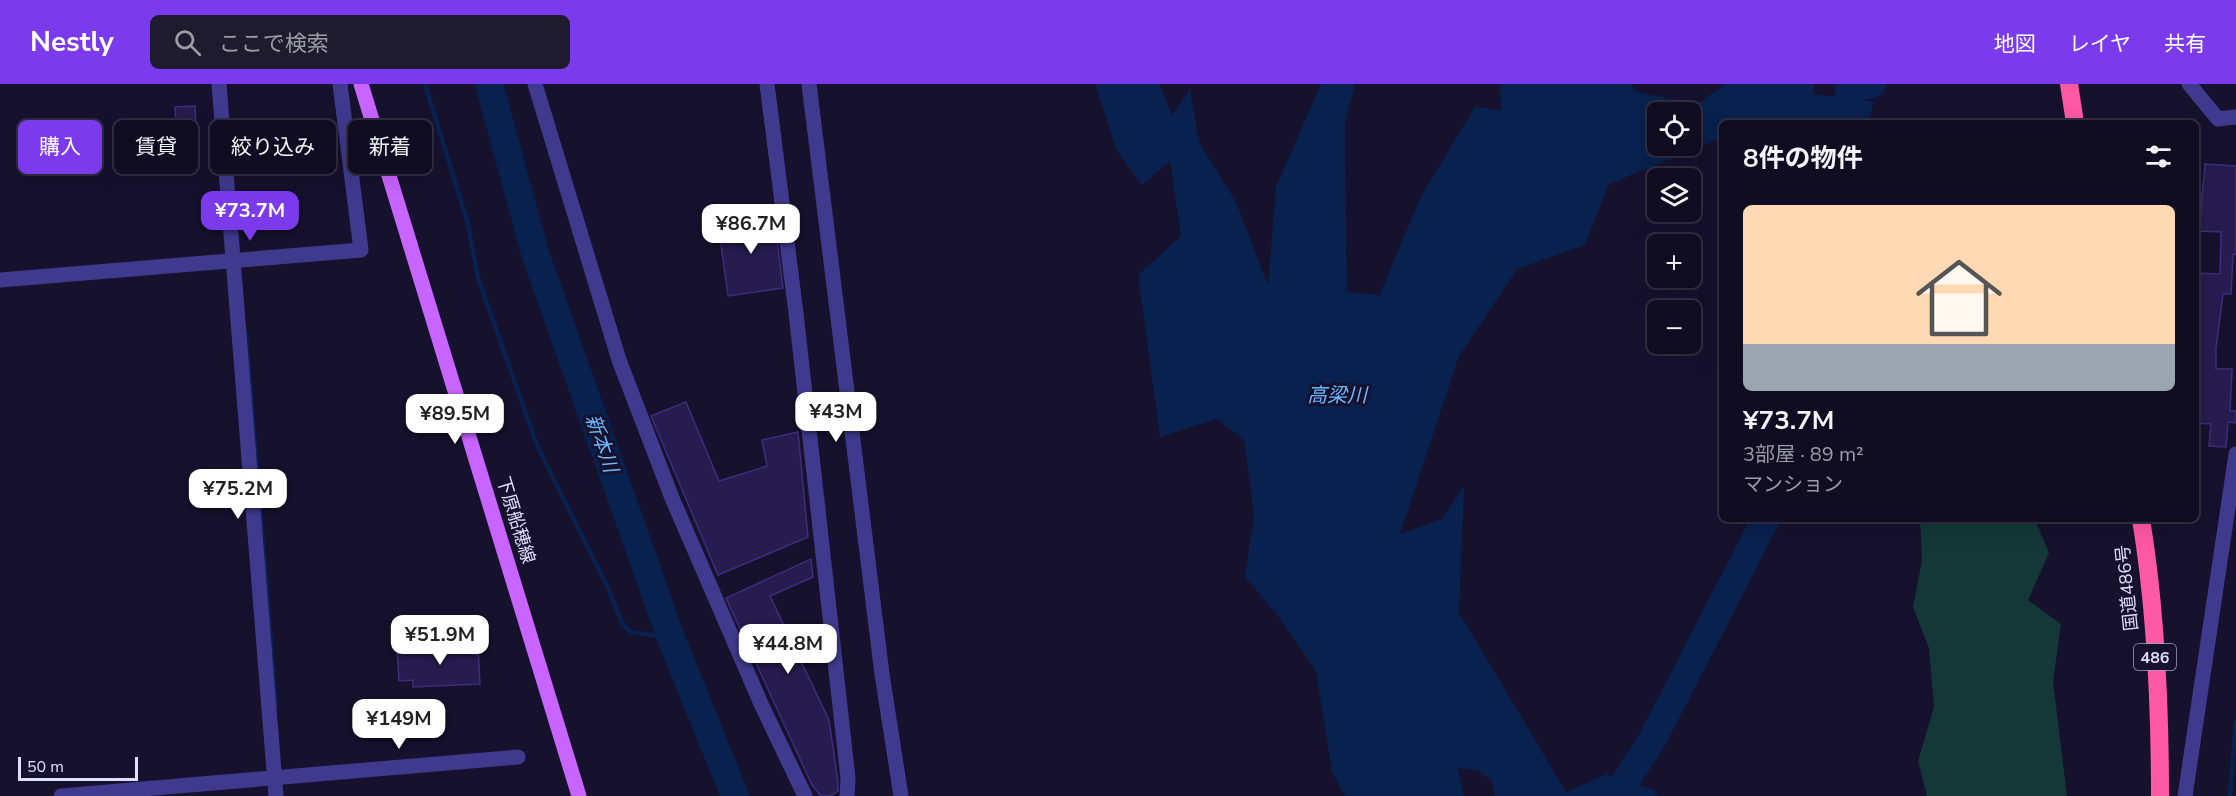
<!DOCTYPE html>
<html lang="ja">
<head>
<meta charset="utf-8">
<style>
  body { margin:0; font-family:"Nunito Sans","Noto Sans JP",sans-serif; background:#1e1b2f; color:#f1f3f6; height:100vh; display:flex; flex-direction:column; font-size:22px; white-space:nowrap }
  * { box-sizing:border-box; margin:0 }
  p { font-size:20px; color:#9c9ca5 }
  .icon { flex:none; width:33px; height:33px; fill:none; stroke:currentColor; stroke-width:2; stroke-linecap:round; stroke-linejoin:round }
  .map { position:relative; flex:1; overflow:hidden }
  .panel { position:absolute; left:1719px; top:36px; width:480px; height:402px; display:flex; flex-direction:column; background:#100d22; border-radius:9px; box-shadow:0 6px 24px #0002,0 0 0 2px #302d40 }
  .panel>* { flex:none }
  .guide { position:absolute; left:18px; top:36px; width:570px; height:54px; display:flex; gap:12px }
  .controls { position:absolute; left:1647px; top:18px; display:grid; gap:12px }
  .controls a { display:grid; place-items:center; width:54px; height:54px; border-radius:9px; background:#100d22; box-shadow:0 6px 24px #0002,0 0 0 2px #302d40; font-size:30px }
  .scale { position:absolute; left:18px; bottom:15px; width:120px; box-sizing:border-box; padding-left:6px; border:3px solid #e1ddff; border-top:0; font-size:16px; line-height:21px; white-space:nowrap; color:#e1ddff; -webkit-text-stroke:4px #16112d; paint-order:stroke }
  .price { position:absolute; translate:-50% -51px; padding:0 14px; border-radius:12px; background:#fff; color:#222; font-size:20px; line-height:39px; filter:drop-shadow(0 2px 3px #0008) }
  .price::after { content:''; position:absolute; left:50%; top:36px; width:18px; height:14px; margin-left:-9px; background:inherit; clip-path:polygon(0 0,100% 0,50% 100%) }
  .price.current { background:#7c3aed; color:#fff }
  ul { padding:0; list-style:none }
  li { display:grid; align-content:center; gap:12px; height:318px; padding:0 24px }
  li+li { border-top:2px solid #302d40 }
  li span { display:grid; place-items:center; height:186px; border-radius:9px; color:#555 }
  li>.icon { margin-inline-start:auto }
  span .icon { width:108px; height:108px; fill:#fffc; stroke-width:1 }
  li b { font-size:26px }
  h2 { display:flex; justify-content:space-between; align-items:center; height:72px; padding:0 24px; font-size:26px }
  .chip { padding:0 21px; border-radius:9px; background:#100d22; box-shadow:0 6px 24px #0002,0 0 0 2px #302d40; font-size:21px; line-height:54px }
  .chip.current { background:#7c3aed; color:#fff }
  header { display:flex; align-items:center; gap:36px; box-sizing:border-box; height:84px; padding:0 30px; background:#7c3aed; color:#fff }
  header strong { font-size:28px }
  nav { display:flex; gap:33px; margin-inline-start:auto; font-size:21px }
  .search { width:420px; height:54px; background:#1e1b2f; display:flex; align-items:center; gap:15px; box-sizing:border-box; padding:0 21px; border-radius:9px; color:#9c9ca5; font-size:22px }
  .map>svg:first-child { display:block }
</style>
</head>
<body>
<header>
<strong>Nestly</strong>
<div class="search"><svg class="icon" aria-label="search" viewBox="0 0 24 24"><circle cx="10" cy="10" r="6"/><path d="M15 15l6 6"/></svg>ここで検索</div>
<nav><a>地図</a><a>レイヤ</a><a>共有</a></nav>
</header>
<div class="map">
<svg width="2236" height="712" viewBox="0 0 2236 712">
  <rect width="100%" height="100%" fill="#16112d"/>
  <!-- green -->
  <path fill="#133837" d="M 1920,435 L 2035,435 L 2049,469 L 2028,516 L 2061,540 L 2053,597 L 2067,712 L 1927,712 L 1918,677 L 1934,623 L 1929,564 L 1913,523 L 1922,476 Z"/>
  <!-- water -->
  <path fill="#09214e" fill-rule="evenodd" d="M 1095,0 L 1160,0 L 1172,32 L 1190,5 L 1199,58 L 1236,118 L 1268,202 L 1276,103 L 1321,0 L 1355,0 L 1345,38 L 1347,208 L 1380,211 L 1420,114 L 1475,23 L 1501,26 L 1500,0 L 1631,0 L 1636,8 L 1698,20 L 1725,0 L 1814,0 L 1814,10 L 1874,18 L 1868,39 L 1767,39 L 1766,36 L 1758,39 L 1722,39 L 1722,54 L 1609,100 L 1585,161 L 1517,185 L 1459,272 L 1400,450 L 1442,435 L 1464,402 L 1459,529 L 1566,708 L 1607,690 L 1658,708 L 1655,712 L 1495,712 L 1492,697 L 1477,686 L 1457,684 L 1464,712 L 1345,712 L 1332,688 L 1316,587 L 1279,533 L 1245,493 L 1254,431 L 1244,356 L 1217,335 L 1160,353 L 1138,191 L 1181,152 L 1170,77 L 1142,101 L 1117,67 ZM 1658,28 L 1690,28 L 1690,62 L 1658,62 Z"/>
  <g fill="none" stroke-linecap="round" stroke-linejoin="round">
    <!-- stream -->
    <g stroke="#09214e" stroke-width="4.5">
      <path d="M 425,0 L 468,140 L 478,194 L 537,361 L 608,504 L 622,539 L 631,548 L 671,554"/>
      <path d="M 246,249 L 276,621"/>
      <path d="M 2230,712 L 2236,636"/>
    </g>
    <!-- river -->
    <g stroke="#09214e" stroke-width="28">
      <path d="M 489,0 L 535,169 L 671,554 L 735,712"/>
      <path d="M 1847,39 L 1849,5 L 1872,0"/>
      <path d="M 1616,712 L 1652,656 L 1766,435"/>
    </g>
  </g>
  <!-- building -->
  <g fill="#271c4f" stroke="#3e2d7c" stroke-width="1.5">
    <path d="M 195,22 L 196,41 L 176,41 L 175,23 Z"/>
    <path d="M 250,37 L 273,37 L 274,58 L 250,58 Z"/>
    <path d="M 2205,80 L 2236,82 L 2236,170 L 2233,170 L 2231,210 L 2223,210 L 2216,265 L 2216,285 L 2232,285 L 2230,327 L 2236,327 L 2236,339 L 2228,338 L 2226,363 L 2209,362 L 2211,340 L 2197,339 L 2199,302 L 2198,270 L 2196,270 L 2196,189 L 2220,190 L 2221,148 L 2199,147 Z"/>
    <path d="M 774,131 L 783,204 L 728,212 L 718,139 Z"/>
    <path d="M 686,318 L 719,397 L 767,382 L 762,356 L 798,348 L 808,453 L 718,491 L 651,332 Z"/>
    <path d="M 811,475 L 813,493 L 770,512 L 829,636 L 838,698 L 838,707 L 830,712 L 821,712 L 812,701 L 726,514 Z"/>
    <path d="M 478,562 L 480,600 L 413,603 L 413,596 L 399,597 L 397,566 Z"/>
  </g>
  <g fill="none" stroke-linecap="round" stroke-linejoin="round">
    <!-- minor -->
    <g stroke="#3f3a8e" stroke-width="15">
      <path d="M 219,0 L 276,712"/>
      <path d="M 535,0 L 619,276 L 672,414 L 762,622 L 805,712"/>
      <path d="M 767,0 L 796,229 L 848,694 L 847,712"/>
      <path d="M 809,0 L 882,590 L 901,712"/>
      <path d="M 2189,0 L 2218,35 L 2236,33"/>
      <path d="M 0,196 L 361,166 L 340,0"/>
      <path d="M 61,712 L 518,673"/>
      <path d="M 2185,712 L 2236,370"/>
    </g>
    <!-- major -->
    <path stroke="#c864ff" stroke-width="15" d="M 361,0 L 579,712"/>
    <!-- highway -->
    <g stroke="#ff58a5" stroke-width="18">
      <path d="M 2069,0 L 2075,39"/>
      <path d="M 2141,435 C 2156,526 2160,620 2160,712"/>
    </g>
  </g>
  <g text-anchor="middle" stroke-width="6" stroke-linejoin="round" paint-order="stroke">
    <!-- shield labels -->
    <rect fill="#16112d" stroke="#a4a0c0" stroke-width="1.5" x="2134" y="560" width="42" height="26" rx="4.5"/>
    <g font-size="16" font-weight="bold" fill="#e1ddff">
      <text x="2155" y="579">486</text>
    </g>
    <!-- street labels -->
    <g font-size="18" fill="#e1ddff" stroke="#16112d">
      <text transform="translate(516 436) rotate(73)" y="6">下原船穂線</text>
      <text transform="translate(2127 504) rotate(-96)" y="6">国道486号</text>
    </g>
    <!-- water labels -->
    <g font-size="20" font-style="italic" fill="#6bb8ff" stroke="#16112d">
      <text x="1337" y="318">高梁川</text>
      <text transform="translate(602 359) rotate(71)" y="7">新本川</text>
    </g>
  </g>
</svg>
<div class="controls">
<a><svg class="icon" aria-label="locate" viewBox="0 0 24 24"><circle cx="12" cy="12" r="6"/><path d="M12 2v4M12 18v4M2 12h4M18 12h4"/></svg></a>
<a><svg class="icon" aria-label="layers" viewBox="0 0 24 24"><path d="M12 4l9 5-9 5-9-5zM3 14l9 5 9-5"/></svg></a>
<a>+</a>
<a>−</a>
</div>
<div class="scale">50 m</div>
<b class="price current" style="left:250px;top:158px">¥73.7M</b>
<b class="price" style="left:751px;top:171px">¥86.7M</b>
<b class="price" style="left:836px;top:359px">¥43M</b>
<b class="price" style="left:455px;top:361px">¥89.5M</b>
<b class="price" style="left:238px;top:436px">¥75.2M</b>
<b class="price" style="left:440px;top:582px">¥51.9M</b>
<b class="price" style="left:788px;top:591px">¥44.8M</b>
<b class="price" style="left:399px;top:666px">¥149M</b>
<div class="guide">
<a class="chip current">購入</a>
<a class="chip">賃貸</a>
<a class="chip">絞り込み</a>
<a class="chip">新着</a>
</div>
<section class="panel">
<h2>8件の物件<svg class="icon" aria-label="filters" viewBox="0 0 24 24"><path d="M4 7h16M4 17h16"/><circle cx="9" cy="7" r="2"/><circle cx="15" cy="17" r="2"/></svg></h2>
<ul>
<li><span style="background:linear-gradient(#ffd9b3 75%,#9aa5b1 0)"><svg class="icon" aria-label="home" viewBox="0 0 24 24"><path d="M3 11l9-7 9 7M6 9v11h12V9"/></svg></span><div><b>¥73.7M</b><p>3部屋 · 89 m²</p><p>マンション</p></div></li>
</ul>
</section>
</div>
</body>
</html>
